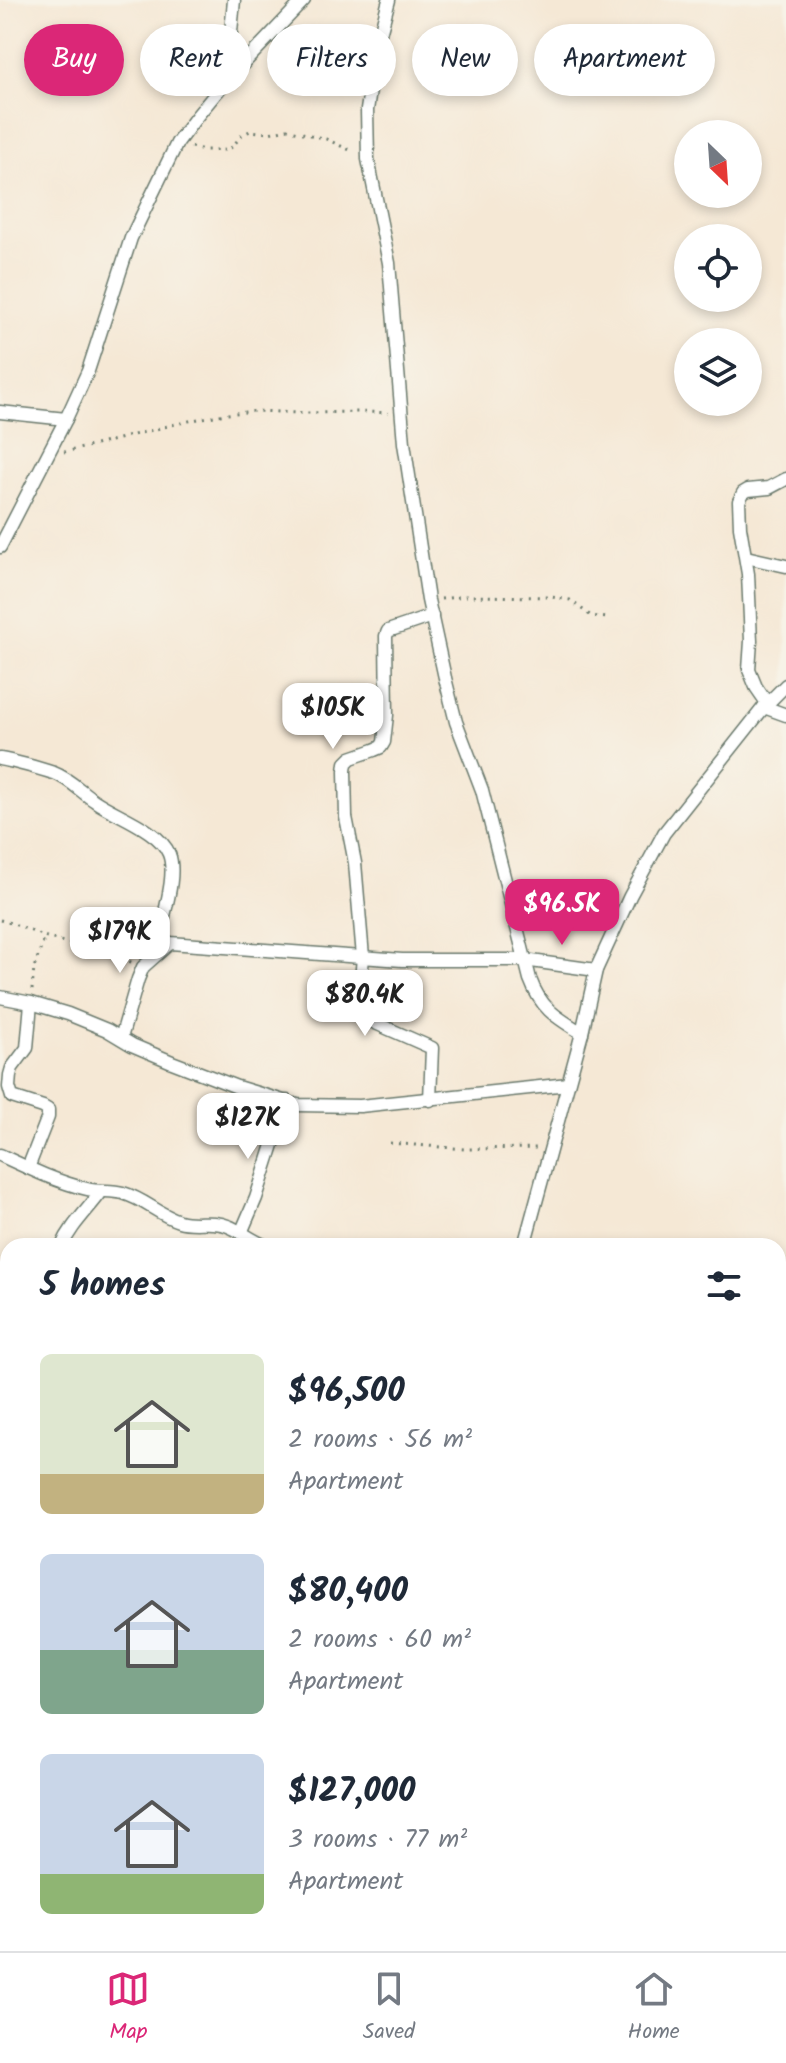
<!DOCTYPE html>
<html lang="en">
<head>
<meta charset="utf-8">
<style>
  body { margin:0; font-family:Kalam,sans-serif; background:#f6f6f7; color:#1f2937; height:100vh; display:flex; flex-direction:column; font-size:30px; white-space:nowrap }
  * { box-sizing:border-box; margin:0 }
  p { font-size:26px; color:#747a83 }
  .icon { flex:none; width:44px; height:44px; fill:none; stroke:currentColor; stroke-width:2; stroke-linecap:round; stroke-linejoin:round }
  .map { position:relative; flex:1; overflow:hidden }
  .drawer { position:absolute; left:0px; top:1238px; width:786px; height:714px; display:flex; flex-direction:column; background:#fff; border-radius:24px 24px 0 0; box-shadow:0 4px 12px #0003 }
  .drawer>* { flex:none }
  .guide { position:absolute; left:24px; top:24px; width:738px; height:72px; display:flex; gap:16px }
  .needle { width:52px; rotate:155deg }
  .fabs { position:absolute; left:674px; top:120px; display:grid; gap:16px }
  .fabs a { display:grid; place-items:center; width:88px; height:88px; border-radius:50%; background:#fff; box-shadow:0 4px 12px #0003; font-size:40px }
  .price { position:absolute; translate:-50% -68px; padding:0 18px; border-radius:16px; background:#fff; color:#222; font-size:26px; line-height:52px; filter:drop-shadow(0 2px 4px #0008) }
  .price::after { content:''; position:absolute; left:50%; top:48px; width:24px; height:18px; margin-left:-12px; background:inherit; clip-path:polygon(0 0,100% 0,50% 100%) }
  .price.on { background:#db2777; color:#fff }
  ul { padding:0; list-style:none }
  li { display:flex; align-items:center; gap:24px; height:200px; padding:0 40px }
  li span { display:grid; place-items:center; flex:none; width:224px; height:160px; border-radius:12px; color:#555 }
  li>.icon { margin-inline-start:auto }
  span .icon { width:96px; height:96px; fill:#fffc; stroke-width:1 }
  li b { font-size:34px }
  h2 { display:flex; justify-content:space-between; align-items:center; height:96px; padding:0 40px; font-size:34px }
  .tag { padding:0 28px; border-radius:36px; background:#fff; box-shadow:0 4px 12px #0003; font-size:28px; line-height:72px }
  .tag.on { background:#db2777; color:#fff }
  .tab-bar { display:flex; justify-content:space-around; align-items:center; height:112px; border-top:2px solid #e0e1e3; background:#fff; font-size:22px; color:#747a83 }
  .tab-bar a { display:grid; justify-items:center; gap:4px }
  .tab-bar .on { color:#db2777 }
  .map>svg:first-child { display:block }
</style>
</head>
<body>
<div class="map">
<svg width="786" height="1951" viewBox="0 0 786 1951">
  <rect width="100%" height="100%" fill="#f7f3e8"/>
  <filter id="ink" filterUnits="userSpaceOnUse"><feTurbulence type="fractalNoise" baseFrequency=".0125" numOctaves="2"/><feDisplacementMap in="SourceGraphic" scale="16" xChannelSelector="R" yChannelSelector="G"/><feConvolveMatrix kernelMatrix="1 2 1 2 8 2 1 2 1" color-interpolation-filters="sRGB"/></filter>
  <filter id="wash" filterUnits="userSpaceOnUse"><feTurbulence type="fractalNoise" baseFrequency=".006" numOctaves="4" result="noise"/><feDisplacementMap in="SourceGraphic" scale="32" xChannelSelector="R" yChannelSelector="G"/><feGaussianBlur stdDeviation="1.8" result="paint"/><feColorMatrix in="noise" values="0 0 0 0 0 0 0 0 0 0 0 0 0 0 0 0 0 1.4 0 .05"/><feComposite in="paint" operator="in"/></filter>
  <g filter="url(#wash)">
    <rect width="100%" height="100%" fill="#f5e8d5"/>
  </g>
  <g filter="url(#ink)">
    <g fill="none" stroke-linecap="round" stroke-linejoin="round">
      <defs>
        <g id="street">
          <path d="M 389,0 L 377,45 L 367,110 L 368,159 L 389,263 L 404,443 L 428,600 L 445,678 L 456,722 L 482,790 L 530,979 C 541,1009 556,1017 582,1033"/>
          <path d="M 221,87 L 231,32 L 234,0"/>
          <path d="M 0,412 L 66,419"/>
          <path d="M 0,547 L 66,419 L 88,371 L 131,238 L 177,143 L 197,116 L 221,87 L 304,0"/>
          <path d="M 746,557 L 786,566"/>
          <path d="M 767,703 L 756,687 L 749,670 L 751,641 L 748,574 L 740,527 L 739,501 L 743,493 L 748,490 L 769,488 L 786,479"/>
          <path d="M 764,707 L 786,715"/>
          <path d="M 0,759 C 18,762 37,768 54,773 C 70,779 81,792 95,801 C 115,815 160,830 169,854 C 177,875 164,912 160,934 L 162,938 L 170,943 L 402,960 L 524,960 L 596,970"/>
          <path d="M 0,997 L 31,1003 L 68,1014 L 107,1030 L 132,1045 L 172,1062 L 237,1087 L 297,1105 L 360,1106 L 568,1084"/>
          <path d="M 121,1038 L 138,979 L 143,967 L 170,943"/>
          <path d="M 430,1100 L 432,1048 L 373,1022 L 366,1019 L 361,1013 L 359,1003 L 363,957 L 355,863 L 346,817 L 345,771 L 346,763 L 351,758 L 374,750 L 381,747 L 384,742 L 387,715 L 386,636 L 388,631 L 432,616"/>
          <path d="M 0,1155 C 28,1168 57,1182 87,1189 C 99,1192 111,1190 123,1193 C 144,1199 159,1215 179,1221 C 195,1226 212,1219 228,1226 C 241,1231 252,1241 266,1246"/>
          <path d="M 28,1168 L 48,1117 L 48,1110 L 43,1107 L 12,1097 L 9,1087 L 10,1075 L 12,1068 L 27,1048 L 31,1003"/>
          <path d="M 241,1233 L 256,1198 L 287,1101"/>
          <path d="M 62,1246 C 71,1225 88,1210 101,1192"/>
          <path d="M 524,1246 L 582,1033 L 596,970 L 630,896 L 664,833 L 764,707 L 786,685"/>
          <path d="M 0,1374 L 8,1360"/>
          <path d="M 0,1880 L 8,1880"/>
          <path d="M 172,1944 L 175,1951"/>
          <path d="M 484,1944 L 506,1951"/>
          <path d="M 441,1951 L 443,1944"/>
        </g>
      </defs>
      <!-- street casing -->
      <use href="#street" stroke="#6a796c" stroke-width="15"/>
      <!-- path -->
      <g stroke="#6a796c" stroke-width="3" stroke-dasharray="2 6" stroke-linecap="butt">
        <path d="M 191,147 L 205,150 L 227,150 L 232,147 L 242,135 L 250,131 L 269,133 L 287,129 L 326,139 L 354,152"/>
        <path d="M 64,452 C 124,440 185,417 245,412 C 264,410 283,413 301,413 C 330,413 359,411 388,413"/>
        <path d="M 441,599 L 465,596 L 551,597 L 570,600 L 591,616 L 607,618"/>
        <path d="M 0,920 C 21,925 39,936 60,941 C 85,948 109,952 133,963"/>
        <path d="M 32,990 L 34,968 L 45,936"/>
        <path d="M 390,1143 L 465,1149 L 537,1148"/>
        <path d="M 0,1287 L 8,1291"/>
        <path d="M 778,1335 L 786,1332"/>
        <path d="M 0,1420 L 8,1426"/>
        <path d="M 778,1511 L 786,1516"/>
        <path d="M 778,1556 L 786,1549"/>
        <path d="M 778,1713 L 786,1728"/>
        <path d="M 778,1818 L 786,1770"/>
        <path d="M 746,1951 L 748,1944"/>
      </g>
      <!-- street -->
      <use href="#street" stroke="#fff" stroke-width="12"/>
    </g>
  </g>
</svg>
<div class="fabs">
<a><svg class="needle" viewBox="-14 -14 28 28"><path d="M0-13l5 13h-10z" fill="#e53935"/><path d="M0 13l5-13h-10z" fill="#747a83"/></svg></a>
<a><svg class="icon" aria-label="locate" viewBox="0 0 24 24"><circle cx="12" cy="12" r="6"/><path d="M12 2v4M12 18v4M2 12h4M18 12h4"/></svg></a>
<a><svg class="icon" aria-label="layers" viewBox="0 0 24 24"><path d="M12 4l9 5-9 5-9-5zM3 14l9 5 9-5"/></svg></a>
</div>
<b class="price" style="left:333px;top:751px">$105K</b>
<b class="price on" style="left:562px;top:947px">$96.5K</b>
<b class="price" style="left:120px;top:975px">$179K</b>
<b class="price" style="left:365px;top:1038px">$80.4K</b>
<b class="price" style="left:248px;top:1161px">$127K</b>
<div class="guide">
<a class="tag on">Buy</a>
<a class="tag">Rent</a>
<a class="tag">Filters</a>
<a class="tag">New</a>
<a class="tag">Apartment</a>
</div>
<section class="drawer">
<h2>5 homes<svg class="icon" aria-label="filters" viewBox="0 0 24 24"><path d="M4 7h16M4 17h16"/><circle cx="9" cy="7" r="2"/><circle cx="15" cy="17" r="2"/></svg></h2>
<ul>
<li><span style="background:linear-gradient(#dfe7d0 75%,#c2b280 0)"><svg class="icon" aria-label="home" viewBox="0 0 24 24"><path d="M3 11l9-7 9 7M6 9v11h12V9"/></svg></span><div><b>$96,500</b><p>2 rooms · 56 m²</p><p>Apartment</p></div></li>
<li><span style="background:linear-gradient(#c9d6e8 60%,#7fa58c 0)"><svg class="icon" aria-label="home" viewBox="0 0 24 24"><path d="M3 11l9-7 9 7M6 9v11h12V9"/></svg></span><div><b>$80,400</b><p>2 rooms · 60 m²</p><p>Apartment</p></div></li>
<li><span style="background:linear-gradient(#c9d6e8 75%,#8fb573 0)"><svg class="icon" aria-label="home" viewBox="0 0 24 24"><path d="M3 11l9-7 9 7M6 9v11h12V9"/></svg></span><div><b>$127,000</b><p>3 rooms · 77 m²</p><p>Apartment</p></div></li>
</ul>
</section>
</div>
<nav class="tab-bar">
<a class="on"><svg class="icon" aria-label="map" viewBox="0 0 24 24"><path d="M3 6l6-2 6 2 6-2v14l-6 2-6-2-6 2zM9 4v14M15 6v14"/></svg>Map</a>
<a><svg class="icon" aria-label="saved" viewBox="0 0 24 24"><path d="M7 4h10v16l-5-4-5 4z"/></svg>Saved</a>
<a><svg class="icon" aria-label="home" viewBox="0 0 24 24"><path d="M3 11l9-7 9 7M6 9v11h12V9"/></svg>Home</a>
</nav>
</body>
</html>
